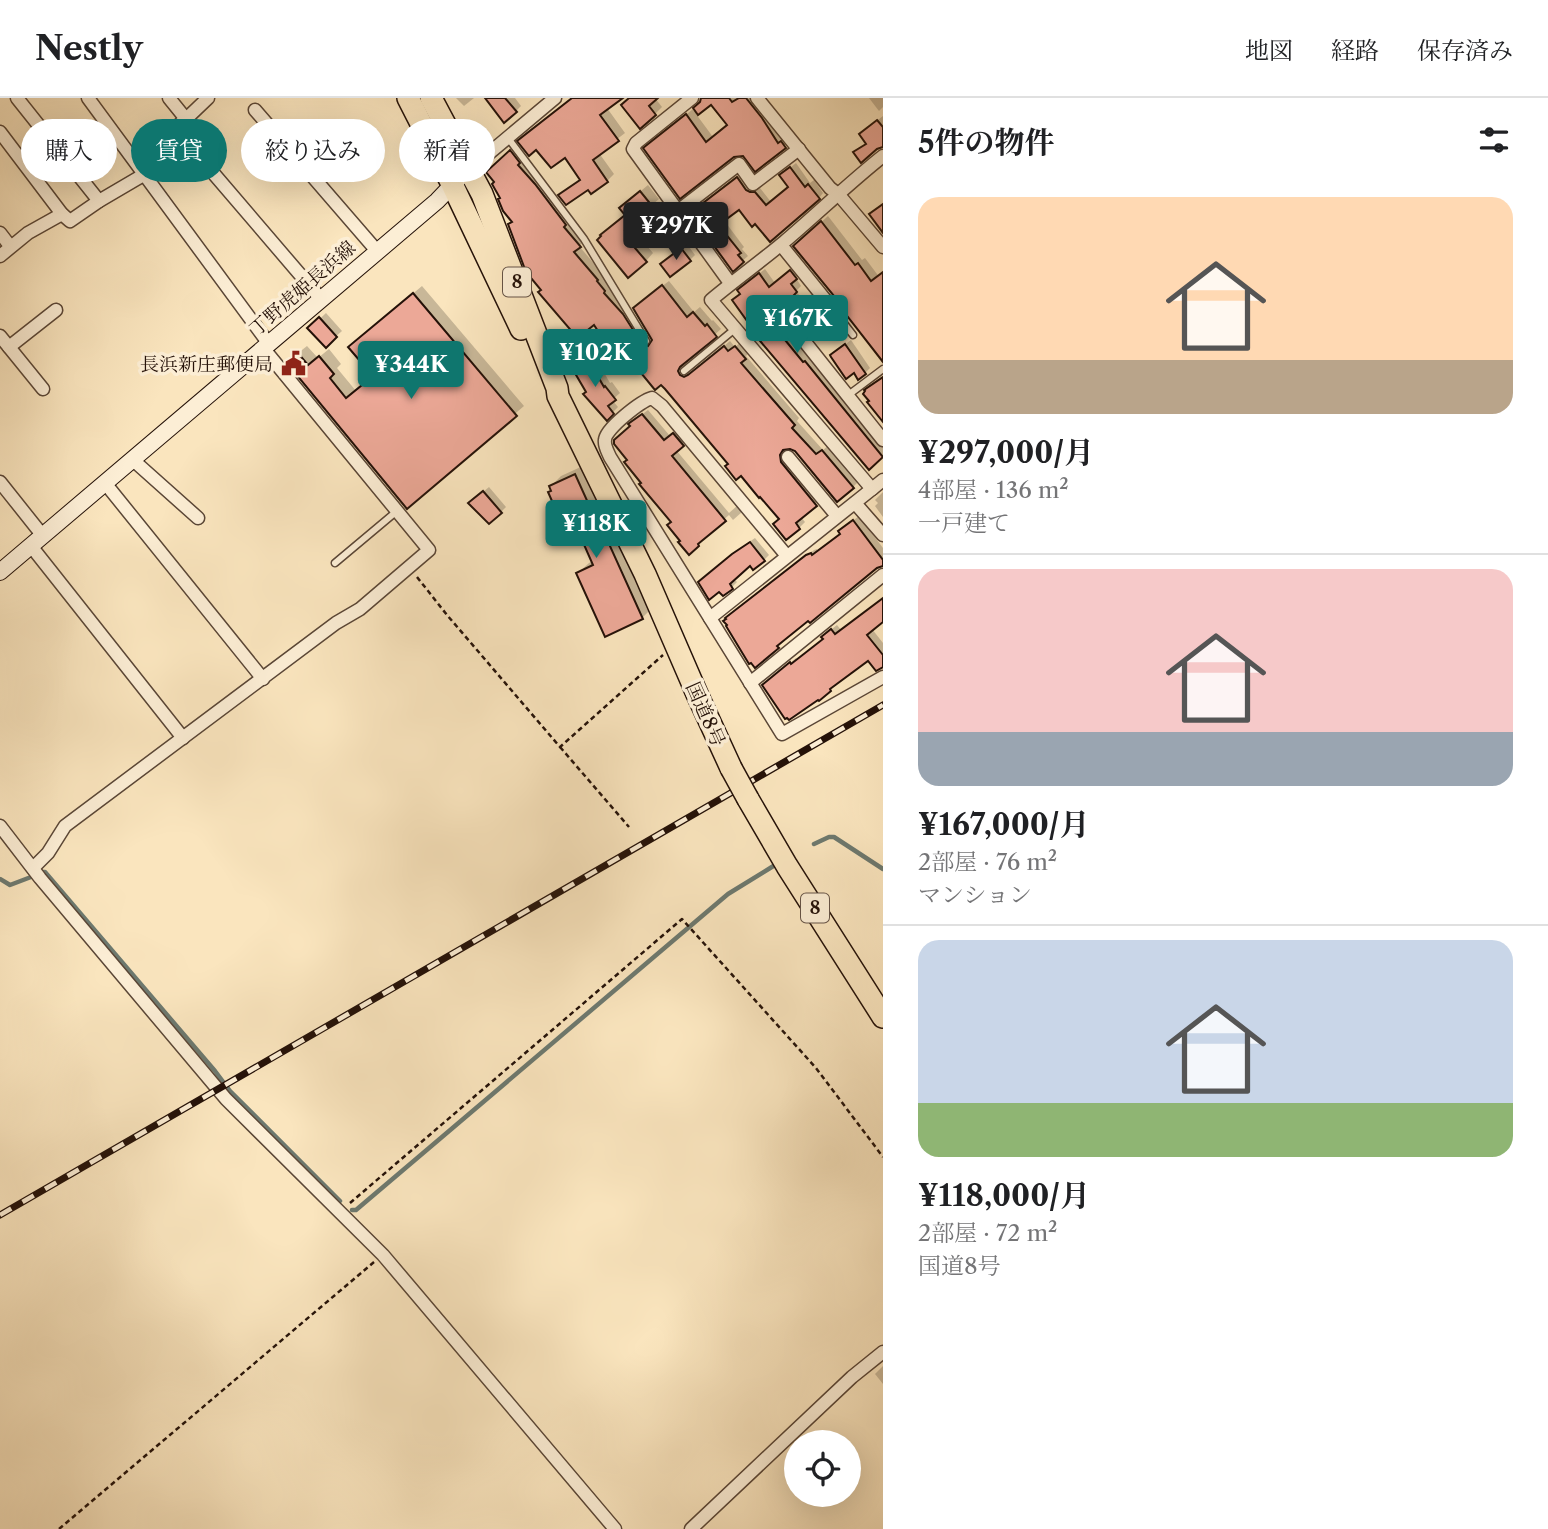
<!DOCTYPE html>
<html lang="ja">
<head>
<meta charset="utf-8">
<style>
  body { margin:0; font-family:"Libre Caslon Text","Noto Serif JP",serif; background:#f6f6f6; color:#202124; height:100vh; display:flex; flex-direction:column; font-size:26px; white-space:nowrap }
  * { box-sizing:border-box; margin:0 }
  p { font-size:23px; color:#757577 }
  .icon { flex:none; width:38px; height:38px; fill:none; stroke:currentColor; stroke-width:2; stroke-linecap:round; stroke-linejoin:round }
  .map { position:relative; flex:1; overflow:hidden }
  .panel { display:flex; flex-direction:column; background:#fff; width:665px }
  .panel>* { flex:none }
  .guide { position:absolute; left:21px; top:21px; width:665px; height:63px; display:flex; gap:14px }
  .buttons { position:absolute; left:784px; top:1332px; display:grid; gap:14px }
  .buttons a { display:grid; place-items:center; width:77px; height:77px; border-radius:50%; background:#fff; box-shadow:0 7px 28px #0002; font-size:35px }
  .price { position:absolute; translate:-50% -60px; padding:0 16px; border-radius:7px; background:#0f766e; color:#fff; font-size:23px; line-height:46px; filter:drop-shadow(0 2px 4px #0008) }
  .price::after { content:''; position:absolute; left:50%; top:42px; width:21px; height:16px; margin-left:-10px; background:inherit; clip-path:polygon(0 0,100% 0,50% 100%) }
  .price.selected { background:#222; color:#fff }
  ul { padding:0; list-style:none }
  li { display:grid; align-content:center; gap:14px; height:371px; padding:0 35px }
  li+li { border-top:2px solid #e0e0e0 }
  li span { display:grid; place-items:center; height:217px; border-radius:21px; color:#555 }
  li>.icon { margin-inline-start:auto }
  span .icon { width:126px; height:126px; fill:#fffc; stroke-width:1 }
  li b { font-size:30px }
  h2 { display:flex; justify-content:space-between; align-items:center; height:84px; padding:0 35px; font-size:30px }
  .chip { padding:0 24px; border-radius:32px; background:#fff; box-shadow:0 7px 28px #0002; font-size:24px; line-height:63px }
  .chip.selected { background:#0f766e; color:#fff }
  header { display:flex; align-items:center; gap:42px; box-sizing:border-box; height:98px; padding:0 35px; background:#fff; border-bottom:2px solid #e0e0e0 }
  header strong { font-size:33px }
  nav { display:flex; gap:38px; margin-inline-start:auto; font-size:24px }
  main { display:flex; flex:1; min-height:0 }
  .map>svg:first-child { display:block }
</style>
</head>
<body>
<header>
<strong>Nestly</strong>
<nav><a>地図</a><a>経路</a><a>保存済み</a></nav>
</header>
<main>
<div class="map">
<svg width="883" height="1431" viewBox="0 0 883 1431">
  <rect width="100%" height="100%" fill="#fae5be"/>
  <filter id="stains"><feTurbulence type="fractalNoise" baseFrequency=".00286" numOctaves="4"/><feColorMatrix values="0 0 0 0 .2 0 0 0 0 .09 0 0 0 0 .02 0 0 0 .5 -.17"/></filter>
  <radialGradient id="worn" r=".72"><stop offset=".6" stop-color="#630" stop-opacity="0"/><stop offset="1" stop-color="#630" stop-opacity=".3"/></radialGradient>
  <!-- shadow -->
  <g fill="#0003" fill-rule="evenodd">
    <path d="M 456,0 L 474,0 L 464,8 Z"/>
    <path d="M 487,0 L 515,0 L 521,8 L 516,13 Z"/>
    <path d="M 572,0 L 619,0 L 607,10 L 625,35 L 599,55 L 614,76 L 607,83 L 560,97 L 582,80 Z"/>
    <path d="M 630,0 L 655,0 L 662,9 L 655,16 Z"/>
    <path d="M 702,0 L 757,0 L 791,42 L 755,71 L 744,57 L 652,44 L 693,11 L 693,13 L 702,3 ZM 712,4 L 729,26 L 713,39 L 696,16 Z"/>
    <path d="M 869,0 L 883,0 L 883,9 L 879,13 Z"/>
    <path d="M 883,18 L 883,48 L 861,49 L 867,45 L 866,31 Z"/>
    <path d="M 517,48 L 585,142 L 579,148 L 602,175 L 601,176 L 610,186 L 608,188 L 629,211 L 647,241 L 654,243 L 641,204 L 669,183 L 694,214 L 700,209 L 712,223 L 713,222 L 721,231 L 685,263 L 684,266 L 686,271 L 691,273 L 696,272 L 730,243 L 735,249 L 742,243 L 750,254 L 746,258 L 799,320 L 797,323 L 823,352 L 829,347 L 859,383 L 853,389 L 796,352 L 785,350 L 786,358 L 822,400 L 801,419 L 805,424 L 799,430 L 781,421 L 730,365 L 666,290 L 624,247 L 595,224 L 543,192 L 514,123 L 502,100 L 497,84 L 494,68 Z"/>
    <path d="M 796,65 L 810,85 L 814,82 L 823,95 L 819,100 L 756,124 L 740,109 L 725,121 L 726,125 L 744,149 L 742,151 L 748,158 L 733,171 L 697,110 L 743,75 L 756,90 L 760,90 L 771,104 L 790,89 L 786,73 Z"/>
    <path d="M 648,87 L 659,101 L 632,124 L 643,139 L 641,141 L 653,155 L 646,163 L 599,142 L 626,117 L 629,103 Z"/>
    <path d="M 828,118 L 862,162 L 865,160 L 880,180 L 874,186 L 802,142 Z"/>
    <path d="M 687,146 L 695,157 L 690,162 L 668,160 Z"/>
    <path d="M 796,168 L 801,175 L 796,180 L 801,188 L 796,193 L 810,211 L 785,231 L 809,260 L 811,259 L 883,348 L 883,358 L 869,369 L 754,230 L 742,195 L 745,187 L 765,171 L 775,185 Z"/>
    <path d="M 422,188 L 524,308 L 407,408 L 297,256 L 307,248 L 318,260 L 329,251 L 341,266 L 337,270 L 356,293 L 374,277 L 359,241 Z"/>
    <path d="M 326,215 L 342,233 L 326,247 L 310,230 Z"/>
    <path d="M 851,242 L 870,270 L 865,275 L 838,252 Z"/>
    <path d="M 594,257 L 610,285 L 612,284 L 620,295 L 612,302 L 618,309 L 607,320 L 588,294 L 574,271 L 580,265 Z"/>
    <path d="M 648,312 L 670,338 L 679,331 L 688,341 L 676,352 L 729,415 L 737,408 L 742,414 L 733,422 L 729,417 L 702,441 L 703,442 L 698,447 L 673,424 L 632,328 L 636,321 Z"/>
    <path d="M 585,367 L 653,509 L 642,520 L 578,475 L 589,465 L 593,463 L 576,423 L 551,388 L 561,378 Z"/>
    <path d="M 489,389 L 506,409 L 501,414 L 476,400 Z"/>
    <path d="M 883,394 L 883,419 L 875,408 L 878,405 L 875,402 Z"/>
    <path d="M 859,418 L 883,450 L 883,467 L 877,469 L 808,520 L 782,542 L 783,544 L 778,549 L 755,567 L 786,473 L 814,452 L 817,451 L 818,453 L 841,435 L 846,428 Z"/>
    <path d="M 755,440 L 769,457 L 764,462 L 751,466 L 734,481 L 737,484 L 732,489 L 705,479 L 739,451 Z"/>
    <path d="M 883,501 L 883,522 L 872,531 L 883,545 L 883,566 L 868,561 L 830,592 L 770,582 L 796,560 L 797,562 L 824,541 L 828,534 L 837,527 L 841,532 Z"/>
    <path d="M 883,1268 L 883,1286 L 875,1276 Z"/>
  </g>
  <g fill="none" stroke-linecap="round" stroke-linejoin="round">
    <!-- stream -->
    <g stroke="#6d796f" stroke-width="4.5">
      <path d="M 814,746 L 829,739 L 834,739 L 883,771"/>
      <path d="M 43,774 L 45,774 L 215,973 L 230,993 L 340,1103"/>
      <path d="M 0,781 L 10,787 L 31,779"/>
      <path d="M 352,1112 L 356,1112 L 728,796 L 775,767"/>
    </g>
  </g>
  <!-- building -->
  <g fill="#eca897" stroke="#241108" stroke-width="2">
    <path d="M 485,0 L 505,0 L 517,14 L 504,25 Z"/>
    <path d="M 572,0 L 623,0 L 600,17 L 619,43 L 593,62 L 608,84 L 591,96 L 588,92 L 566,107 L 558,97 L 580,82 L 565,60 L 551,70 L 536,52 L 529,58 L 517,43 Z"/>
    <path d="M 629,0 L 658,0 L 649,8 L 656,17 L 640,31 L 621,7 Z"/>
    <path d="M 701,0 L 729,0 L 732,4 L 739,0 L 746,0 L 762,20 L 778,45 L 781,43 L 786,50 L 755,74 L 743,58 L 734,59 L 680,101 L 643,50 L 686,16 L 706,44 L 727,27 L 711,7 L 698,17 L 693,10 L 700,4 Z"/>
    <path d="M 877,22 L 883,29 L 883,49 L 877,51 L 861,65 L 853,54 L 866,46 L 859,36 Z"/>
    <path d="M 510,52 L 520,65 L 518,67 L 535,86 L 566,127 L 564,129 L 581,149 L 574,154 L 598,182 L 597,183 L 605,193 L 604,195 L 623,216 L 642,246 L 648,248 L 652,242 L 633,210 L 662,187 L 687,219 L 693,214 L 705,228 L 707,226 L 717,239 L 680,269 L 678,273 L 680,277 L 684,279 L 688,277 L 724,248 L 728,253 L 735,248 L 746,261 L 741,265 L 795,327 L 792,330 L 816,356 L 822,352 L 854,390 L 837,404 L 795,353 L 790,351 L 783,352 L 780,357 L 781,364 L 817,408 L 796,425 L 800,431 L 786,442 L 773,426 L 779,421 L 760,399 L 759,400 L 741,378 L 736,382 L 725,368 L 728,366 L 665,291 L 661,287 L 655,292 L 632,264 L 624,250 L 613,256 L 594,227 L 584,235 L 583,234 L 580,237 L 577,234 L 574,236 L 538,194 L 541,192 L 526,174 L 508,126 L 512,124 L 503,113 L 498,101 L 500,100 L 492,86 L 494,84 L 486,74 Z"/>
    <path d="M 790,69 L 805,89 L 808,86 L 820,101 L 770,144 L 755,126 L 752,129 L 739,112 L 720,126 L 721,130 L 741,155 L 738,157 L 744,164 L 733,174 L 690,115 L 737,79 L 746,92 L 750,94 L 755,94 L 766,107 L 788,89 L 779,77 Z"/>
    <path d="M 640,93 L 653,109 L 625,133 L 637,148 L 635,150 L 647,164 L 628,180 L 597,142 L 601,138 L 600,137 L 625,117 L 619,110 Z"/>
    <path d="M 883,106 L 883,135 L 869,116 Z"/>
    <path d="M 821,123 L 855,167 L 858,165 L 871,183 L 883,174 L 883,264 L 841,210 L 839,204 L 793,148 Z"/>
    <path d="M 681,150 L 691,163 L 670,179 L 660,166 Z"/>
    <path d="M 790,172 L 797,181 L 791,186 L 797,194 L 792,199 L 806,217 L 792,227 L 781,237 L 803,264 L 805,263 L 883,359 L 869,372 L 750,231 L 752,230 L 732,202 L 740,196 L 737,192 L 759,175 L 769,189 Z"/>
    <path d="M 413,195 L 517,318 L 407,411 L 286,264 L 298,255 L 308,267 L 319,258 L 334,276 L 330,280 L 346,300 L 373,278 L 348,249 Z"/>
    <path d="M 319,219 L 337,239 L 326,250 L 307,230 Z"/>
    <path d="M 845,246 L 866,276 L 858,282 L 854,275 L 846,281 L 831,259 L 830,257 Z"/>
    <path d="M 588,261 L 604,289 L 605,288 L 616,302 L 608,308 L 614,316 L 607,323 L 583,296 L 586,294 L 572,270 Z"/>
    <path d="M 883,279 L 883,324 L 867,304 L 869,303 L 863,296 L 865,293 L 864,292 Z"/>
    <path d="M 642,316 L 664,342 L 673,335 L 684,348 L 672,358 L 726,423 L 698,446 L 699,448 L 689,457 L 678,444 L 680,443 L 667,427 L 671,424 L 639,386 L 641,385 L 624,364 L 627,362 L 614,346 L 614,342 L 630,328 L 628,326 Z"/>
    <path d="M 575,376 L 594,418 L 596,417 L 643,521 L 605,539 L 576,475 L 593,467 L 575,426 L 564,430 L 548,394 L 551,393 L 549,388 Z"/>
    <path d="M 483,393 L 502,415 L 489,426 L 468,405 Z"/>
    <path d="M 853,422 L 883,462 L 883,468 L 877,470 L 810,525 L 808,523 L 777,548 L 779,550 L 755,570 L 751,565 L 749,566 L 726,528 L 727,527 L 723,523 L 726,521 L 725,520 L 806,457 L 811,455 L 812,457 L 840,436 L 838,433 Z"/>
    <path d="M 750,444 L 765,463 L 753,472 L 750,468 L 730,486 L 733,491 L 723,498 L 719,494 L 709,502 L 698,484 L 732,456 Z"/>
    <path d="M 883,500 L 883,524 L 867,537 L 883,557 L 883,569 L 876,573 L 868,563 L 830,591 L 831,593 L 819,603 L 818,602 L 789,622 L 787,620 L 785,621 L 762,587 L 790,564 L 791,566 L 823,541 L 821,539 L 831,531 L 835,536 Z"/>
  </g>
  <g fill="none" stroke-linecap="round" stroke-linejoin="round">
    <defs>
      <g id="lane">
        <path d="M 508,40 L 584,141 L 646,243"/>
        <path d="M 832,210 L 853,237"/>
        <path d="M 684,273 L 736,230"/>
        <path d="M 847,298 L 883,271"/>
        <path d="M 335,465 L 397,413"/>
      </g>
      <g id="street">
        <path d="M 17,0 L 99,103"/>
        <path d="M 88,0 L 269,246"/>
        <path d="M 169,0 L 186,21"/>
        <path d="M 692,0 L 636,45 L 633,51 L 730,185"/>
        <path d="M 757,0 L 830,90 L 839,97 L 883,149"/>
        <path d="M 255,12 L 377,153"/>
        <path d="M 0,34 L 62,116 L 70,123 L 99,103 L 145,76"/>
        <path d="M 135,62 L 186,21 L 208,0"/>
        <path d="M 202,62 L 321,201"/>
        <path d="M 469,72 L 555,0"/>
        <path d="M 678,113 L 739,66 L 753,86 L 799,51"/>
        <path d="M 0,135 L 10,148"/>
        <path d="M 781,147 L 832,210 L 797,234 L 883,342"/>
        <path d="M 0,158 L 28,135 L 62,116"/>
        <path d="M 0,238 L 43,291"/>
        <path d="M 9,249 L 56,212"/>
        <path d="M 788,359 L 837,418"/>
        <path d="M 133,362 L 198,420"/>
        <path d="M 0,384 L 43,438"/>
        <path d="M 105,385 L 263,581"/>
        <path d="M 872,391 L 883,382"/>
        <path d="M 855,405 L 883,437"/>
        <path d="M 31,448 L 183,640"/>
        <path d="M 787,458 L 662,308 L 652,300 C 641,303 605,331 605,342 C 604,348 608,354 610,359 L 782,636 L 883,579"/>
        <path d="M 710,520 L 872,391 L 711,202 C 735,182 760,164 784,144 C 817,116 849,85 883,58"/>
        <path d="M 750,585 L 883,477"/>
        <path d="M 0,728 L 40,780 L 226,1001 L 383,1157 L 615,1431"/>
        <path d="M 33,770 L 48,755 L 65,728 L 336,525 L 360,511 L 429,452 L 264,251"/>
        <path d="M 691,1431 L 852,1279 L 883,1254"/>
      </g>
      <path id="secondary" d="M 0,474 L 437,103 L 460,79"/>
      <g id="highway">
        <path d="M 408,0 L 452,86 L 521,231"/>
        <path d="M 431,0 L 482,96 L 557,290 L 558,298 L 645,476 L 697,596 L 731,670"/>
        <path d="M 748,701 L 787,768 L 883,919"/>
      </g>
    </defs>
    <!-- lane casing -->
    <use href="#lane" stroke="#5a4636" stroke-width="9"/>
    <!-- street casing -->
    <use href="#street" stroke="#5a4636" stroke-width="15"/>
    <!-- secondary casing -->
    <use href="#secondary" stroke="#241108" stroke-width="18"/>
    <!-- highway casing -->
    <use href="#highway" stroke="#241108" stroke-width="24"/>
    <!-- path -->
    <g stroke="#241108" stroke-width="2.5" stroke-dasharray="5 3.5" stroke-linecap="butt">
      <path d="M 417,479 L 447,517 L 560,649 L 663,557"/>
      <path d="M 560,649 L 629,729"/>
      <path d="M 350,1105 L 682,821 L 816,970 L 883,1059"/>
      <path d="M 59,1431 L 374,1164"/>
    </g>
    <!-- lane -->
    <use href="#lane" stroke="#fceed5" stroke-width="6"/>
    <!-- street -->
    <use href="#street" stroke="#fceed5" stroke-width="12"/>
    <!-- secondary -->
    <use href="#secondary" stroke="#fceed5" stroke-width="16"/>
    <!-- highway -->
    <use href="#highway" stroke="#fae5be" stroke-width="21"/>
    <defs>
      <path id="rail" d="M 0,1117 L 883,607"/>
    </defs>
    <!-- rail casing -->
    <use href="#rail" stroke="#241108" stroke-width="7"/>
    <!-- rail -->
    <use href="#rail" stroke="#fceed5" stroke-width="4.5" stroke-dasharray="13" stroke-linecap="butt"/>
    <defs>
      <path id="highway-bridge" d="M 731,670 L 748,701"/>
    </defs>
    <!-- highway-bridge casing -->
    <use href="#highway-bridge" stroke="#241108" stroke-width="24" stroke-linecap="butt"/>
    <!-- highway-bridge -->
    <use href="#highway-bridge" stroke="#fae5be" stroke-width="21"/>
  </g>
  <!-- icons -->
  <defs>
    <symbol id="civic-bare" viewBox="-9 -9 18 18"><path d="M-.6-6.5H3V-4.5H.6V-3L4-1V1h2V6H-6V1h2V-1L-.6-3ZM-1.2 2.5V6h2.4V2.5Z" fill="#8f2418" stroke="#fceed5" stroke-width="2.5" paint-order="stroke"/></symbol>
  </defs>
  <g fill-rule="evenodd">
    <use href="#civic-bare" x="276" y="248" width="35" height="35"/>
  </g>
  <g text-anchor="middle" stroke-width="7" stroke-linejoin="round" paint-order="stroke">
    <!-- shield labels -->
    <g fill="#fceed5" stroke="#655346" stroke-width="2">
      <rect x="503" y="169.5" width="28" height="29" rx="5"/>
      <rect x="801" y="795.5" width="28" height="29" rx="5"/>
    </g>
    <g font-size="18" font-weight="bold" fill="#241108">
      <text x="517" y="190">8</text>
      <text x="815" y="816">8</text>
    </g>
    <!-- street labels -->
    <g font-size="19" fill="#241108" stroke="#fceed5">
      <text transform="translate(302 190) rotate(-41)" y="7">丁野虎姫長浜線</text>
      <text transform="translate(706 616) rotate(66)" y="7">国道8号</text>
    </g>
    <!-- poi labels -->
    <g font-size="19" fill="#241108" stroke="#fceed5" text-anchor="end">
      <text x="273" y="273">長浜新庄郵便局</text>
    </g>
  </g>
  <rect width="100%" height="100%" filter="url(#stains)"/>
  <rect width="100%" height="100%" fill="url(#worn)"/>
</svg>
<div class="buttons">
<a><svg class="icon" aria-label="locate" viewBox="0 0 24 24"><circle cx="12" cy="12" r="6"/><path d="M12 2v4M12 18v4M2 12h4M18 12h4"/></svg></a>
</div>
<b class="price selected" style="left:676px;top:164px">¥297K</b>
<b class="price" style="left:797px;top:257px">¥167K</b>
<b class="price" style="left:595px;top:291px">¥102K</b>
<b class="price" style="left:411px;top:303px">¥344K</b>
<b class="price" style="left:596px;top:462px">¥118K</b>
<div class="guide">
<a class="chip">購入</a>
<a class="chip selected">賃貸</a>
<a class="chip">絞り込み</a>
<a class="chip">新着</a>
</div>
</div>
<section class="panel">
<h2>5件の物件<svg class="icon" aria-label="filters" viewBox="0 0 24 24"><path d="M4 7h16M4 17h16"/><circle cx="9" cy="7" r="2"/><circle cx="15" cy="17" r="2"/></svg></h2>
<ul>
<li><span style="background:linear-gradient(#ffd9b3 75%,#b9a48a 0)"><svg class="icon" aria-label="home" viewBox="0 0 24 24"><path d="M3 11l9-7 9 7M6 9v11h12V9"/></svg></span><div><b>¥297,000/月</b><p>4部屋 · 136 m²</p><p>一戸建て</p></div></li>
<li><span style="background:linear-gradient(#f6c9c9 75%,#9aa5b1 0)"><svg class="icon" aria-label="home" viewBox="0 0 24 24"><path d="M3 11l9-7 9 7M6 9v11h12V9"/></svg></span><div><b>¥167,000/月</b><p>2部屋 · 76 m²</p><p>マンション</p></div></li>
<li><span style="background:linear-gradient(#c9d6e8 75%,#8fb573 0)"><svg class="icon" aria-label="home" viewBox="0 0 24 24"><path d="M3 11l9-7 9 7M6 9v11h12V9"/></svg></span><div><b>¥118,000/月</b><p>2部屋 · 72 m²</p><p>国道8号</p></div></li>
</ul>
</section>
</main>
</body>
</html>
